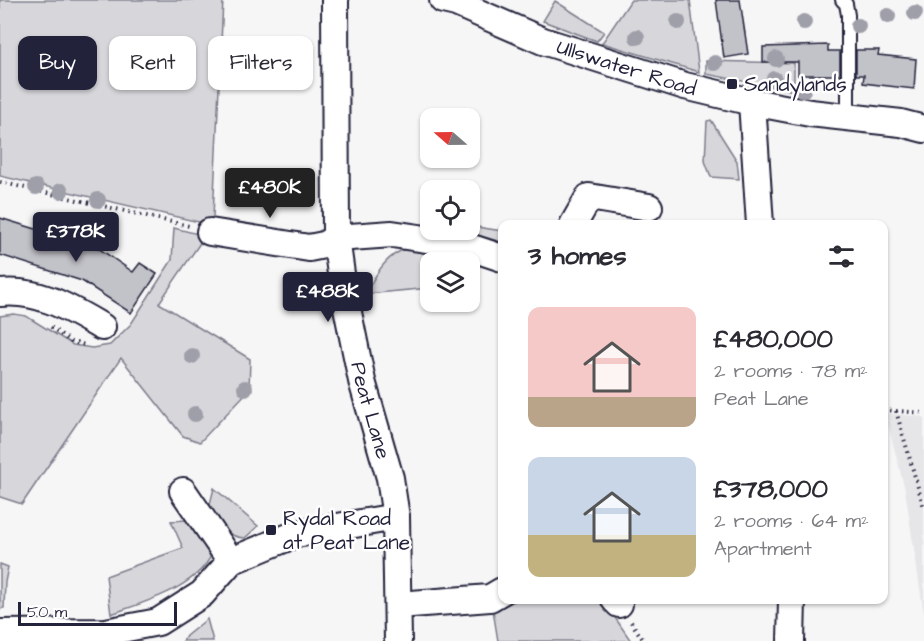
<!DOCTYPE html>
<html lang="en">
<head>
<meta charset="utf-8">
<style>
  body { margin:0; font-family:"Architects Daughter",sans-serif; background:#f7f7f7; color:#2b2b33; height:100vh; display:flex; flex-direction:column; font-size:22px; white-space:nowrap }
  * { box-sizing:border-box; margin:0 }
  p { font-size:20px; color:#7c7c81 }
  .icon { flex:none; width:33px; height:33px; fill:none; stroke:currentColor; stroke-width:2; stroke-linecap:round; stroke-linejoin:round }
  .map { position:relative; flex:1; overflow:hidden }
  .panel { position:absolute; left:498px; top:220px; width:390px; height:384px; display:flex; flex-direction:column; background:#fff; border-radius:12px; box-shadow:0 2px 4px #0004 }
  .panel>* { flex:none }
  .guide { position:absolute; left:18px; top:36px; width:390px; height:54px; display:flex; gap:12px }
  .needle { width:39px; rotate:290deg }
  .buttons { position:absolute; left:420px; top:108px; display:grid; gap:12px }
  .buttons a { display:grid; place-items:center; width:60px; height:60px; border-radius:12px; background:#fff; box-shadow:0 2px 4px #0004; font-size:30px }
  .scale { position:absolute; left:18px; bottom:15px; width:159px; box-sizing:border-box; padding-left:6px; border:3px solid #22223b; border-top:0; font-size:16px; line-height:21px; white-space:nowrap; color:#22223b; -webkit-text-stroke:4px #fff; paint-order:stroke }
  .price { position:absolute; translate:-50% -51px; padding:0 14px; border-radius:6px; background:#22223b; color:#fff; font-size:20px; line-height:39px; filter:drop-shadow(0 2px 3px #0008) }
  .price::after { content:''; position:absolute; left:50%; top:36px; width:18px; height:14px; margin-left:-9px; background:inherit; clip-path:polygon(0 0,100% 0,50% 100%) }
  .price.on { background:#222; color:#fff }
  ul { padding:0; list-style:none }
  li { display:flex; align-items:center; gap:18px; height:150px; padding:0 30px }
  li span { display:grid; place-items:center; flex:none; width:168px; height:120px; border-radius:12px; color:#555 }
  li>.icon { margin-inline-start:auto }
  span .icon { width:72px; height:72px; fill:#fffc; stroke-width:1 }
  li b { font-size:26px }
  h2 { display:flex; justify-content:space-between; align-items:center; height:72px; padding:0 30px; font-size:26px }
  .pill { padding:0 21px; border-radius:12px; background:#fff; box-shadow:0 2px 4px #0004; font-size:21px; line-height:54px }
  .pill.on { background:#22223b; color:#fff }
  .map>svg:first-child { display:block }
</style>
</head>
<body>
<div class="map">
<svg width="924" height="641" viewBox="0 0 924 641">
  <rect width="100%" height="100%" fill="#f6f6f7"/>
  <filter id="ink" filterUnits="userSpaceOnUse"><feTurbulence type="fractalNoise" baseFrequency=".0167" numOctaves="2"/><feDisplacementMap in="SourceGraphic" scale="12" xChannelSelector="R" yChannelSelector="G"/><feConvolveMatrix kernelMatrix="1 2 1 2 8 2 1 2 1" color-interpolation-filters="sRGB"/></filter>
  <g filter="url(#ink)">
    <!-- built -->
    <path fill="#e6e6e9" d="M 885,413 L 924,417 L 924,615 L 905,490 Z"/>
    <!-- green -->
    <g fill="#d7d7db" stroke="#7c7c8b" stroke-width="1.5">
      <path d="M 0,0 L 223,0 L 213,217 L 203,223 L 0,176 Z"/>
      <path d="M 631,0 L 690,0 L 699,72 L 602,43 Z"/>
      <path d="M 555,1 L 604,32 L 597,41 L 543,21 Z"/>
      <path d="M 706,61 L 794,63 L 794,91 L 706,74 Z"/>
      <path d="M 711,120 L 737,161 L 739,179 L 711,177 L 705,161 L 707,121 Z"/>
      <path d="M 470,226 L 502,231 L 502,242 L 458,230 L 470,230 Z"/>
      <path d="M 174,228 L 198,234 L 200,243 L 159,303 L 250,359 L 249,390 L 200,442 L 183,436 L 121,358 L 22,504 L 0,497 L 0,316 L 14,314 L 26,316 L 73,345 L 92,348 L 110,345 L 131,324 L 172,260 Z"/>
      <path d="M 405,249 L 447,258 L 446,262 L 430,262 L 430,288 L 365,294 C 376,275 384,257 405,249 Z"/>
      <path d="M 214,488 L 258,526 L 245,538 C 225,537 219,523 209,508 Z"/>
      <path d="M 187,520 L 199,526 L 214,548 C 203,586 145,602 111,614 L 106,576 L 183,548 L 171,521 Z"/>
      <path d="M 0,564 L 8,567 L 5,582 L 4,608 L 0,609 Z"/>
      <path d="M 517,600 L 603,600 L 631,641 L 498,641 L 493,610 Z"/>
      <path d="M 207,619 L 213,641 L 183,641 L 186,636 Z"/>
    </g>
    <!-- building -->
    <g fill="#c2c2c9" stroke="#22223b" stroke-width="1.5">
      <path d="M 716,0 L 740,0 L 748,54 L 724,58 Z"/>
      <path d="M 828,45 L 828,51 L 840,51 L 840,75 L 798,75 L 798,62 L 763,62 L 763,47 Z"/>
      <path d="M 856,50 L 879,50 L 878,55 L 916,59 L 914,89 L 863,83 L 864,75 L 856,75 Z"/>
      <path d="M 0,218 L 98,248 L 133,272 L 140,263 L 157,274 L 131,313 L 82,281 L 0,255 Z"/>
    </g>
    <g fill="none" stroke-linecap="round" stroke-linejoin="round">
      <defs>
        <path id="lane" d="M 842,0 L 846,4 L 848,15 L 848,117"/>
        <g id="street">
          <path id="s1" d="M 335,0 L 336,238 L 343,288 L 362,381 L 390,478 L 396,517 L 398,641"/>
          <path id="s2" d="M 443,0 L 456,3 L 543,41 L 685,86 L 752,102 L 810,113 L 901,123 L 924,129"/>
          <path d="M 752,102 L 760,225"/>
          <path d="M 573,225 L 589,197 L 649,207"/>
          <path d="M 210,232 L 309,248 L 324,245 L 336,238 L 392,234 L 460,244 L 502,258"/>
          <path d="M 0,293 C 39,289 69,308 102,327"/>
          <path d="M 183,491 L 231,561"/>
          <path d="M 615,600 L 619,604"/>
          <path d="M 398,605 L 490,598 L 502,591"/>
          <path d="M 0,633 L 106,632 L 158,622 L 202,594 L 231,561 L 296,534 L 396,517"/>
          <path d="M 791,641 L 792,600"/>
        </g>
      </defs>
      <!-- lane casing -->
      <use href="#lane" stroke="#22223b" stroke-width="16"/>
      <!-- street casing -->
      <use href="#street" stroke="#22223b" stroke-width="30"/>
      <!-- path -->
      <g stroke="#22223b" stroke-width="4" stroke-dasharray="1.5 4.5" stroke-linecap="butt">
        <path d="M 0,182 L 189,226"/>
        <path d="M 51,327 L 71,342 L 86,345"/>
        <path d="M 884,410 L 924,413"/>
        <path d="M 896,411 L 924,508"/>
        <path d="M 631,622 L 644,641"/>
      </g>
      <!-- lane -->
      <use href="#lane" stroke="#fff" stroke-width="12"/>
      <!-- street -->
      <use href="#street" stroke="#fff" stroke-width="26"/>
    </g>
    <!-- trees -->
    <g fill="#9f9faa">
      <circle cx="915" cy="13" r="8"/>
      <circle cx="888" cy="16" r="8"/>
      <circle cx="678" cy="22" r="8"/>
      <circle cx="804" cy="22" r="8"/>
      <circle cx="858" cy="26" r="8"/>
      <circle cx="637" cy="37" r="8"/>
      <circle cx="776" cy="59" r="8"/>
      <circle cx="715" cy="63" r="8"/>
      <circle cx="774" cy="79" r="8"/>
      <circle cx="803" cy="90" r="8"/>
      <circle cx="36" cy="187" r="8"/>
      <circle cx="61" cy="191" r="8"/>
      <circle cx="98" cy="200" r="8"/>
      <circle cx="192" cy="356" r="8"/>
      <circle cx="245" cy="388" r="8"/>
      <circle cx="195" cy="414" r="8"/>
    </g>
  </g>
  <!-- markers -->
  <g fill="#22223b" stroke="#fff" stroke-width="2">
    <rect x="726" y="78" width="12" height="12" rx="3"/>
    <rect x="265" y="524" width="12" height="12" rx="3"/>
  </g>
  <g text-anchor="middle" stroke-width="5" stroke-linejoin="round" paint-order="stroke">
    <!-- street labels -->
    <g font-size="21" fill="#22223b" stroke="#fff">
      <text dy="7" stroke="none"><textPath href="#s2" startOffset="196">Ullswater Road</textPath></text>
      <text dy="7" stroke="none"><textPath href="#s1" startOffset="414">Peat Lane</textPath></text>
    </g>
    <!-- poi labels -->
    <g font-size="21" fill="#22223b" stroke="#fff" text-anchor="start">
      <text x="744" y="91">Sandylands</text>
      <text x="283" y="525">Rydal Road<tspan x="283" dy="24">at Peat Lane</tspan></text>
    </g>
  </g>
</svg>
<div class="buttons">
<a><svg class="needle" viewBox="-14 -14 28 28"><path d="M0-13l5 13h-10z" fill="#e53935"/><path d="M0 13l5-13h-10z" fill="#7c7c81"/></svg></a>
<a><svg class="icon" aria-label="locate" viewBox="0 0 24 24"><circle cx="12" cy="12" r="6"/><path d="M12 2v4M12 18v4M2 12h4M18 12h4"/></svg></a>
<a><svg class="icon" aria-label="layers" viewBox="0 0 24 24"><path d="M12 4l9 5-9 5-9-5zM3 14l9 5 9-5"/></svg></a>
</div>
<div class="scale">50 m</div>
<b class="price on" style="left:270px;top:219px">£480K</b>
<b class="price" style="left:76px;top:263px">£378K</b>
<b class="price" style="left:328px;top:323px">£488K</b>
<div class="guide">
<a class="pill on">Buy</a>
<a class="pill">Rent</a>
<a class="pill">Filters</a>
</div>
<section class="panel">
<h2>3 homes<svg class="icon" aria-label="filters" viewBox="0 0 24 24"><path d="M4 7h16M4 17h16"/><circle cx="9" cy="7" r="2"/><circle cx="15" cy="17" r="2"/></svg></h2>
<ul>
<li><span style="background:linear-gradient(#f6c9c9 75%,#b9a48a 0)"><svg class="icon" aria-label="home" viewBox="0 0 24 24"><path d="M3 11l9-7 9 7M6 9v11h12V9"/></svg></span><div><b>£480,000</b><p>2 rooms · 78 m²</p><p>Peat Lane</p></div></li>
<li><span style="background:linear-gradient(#c9d6e8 65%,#c2b280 0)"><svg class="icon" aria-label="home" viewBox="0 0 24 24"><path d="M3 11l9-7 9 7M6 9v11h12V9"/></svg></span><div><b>£378,000</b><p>2 rooms · 64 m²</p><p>Apartment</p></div></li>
</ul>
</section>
</div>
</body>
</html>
